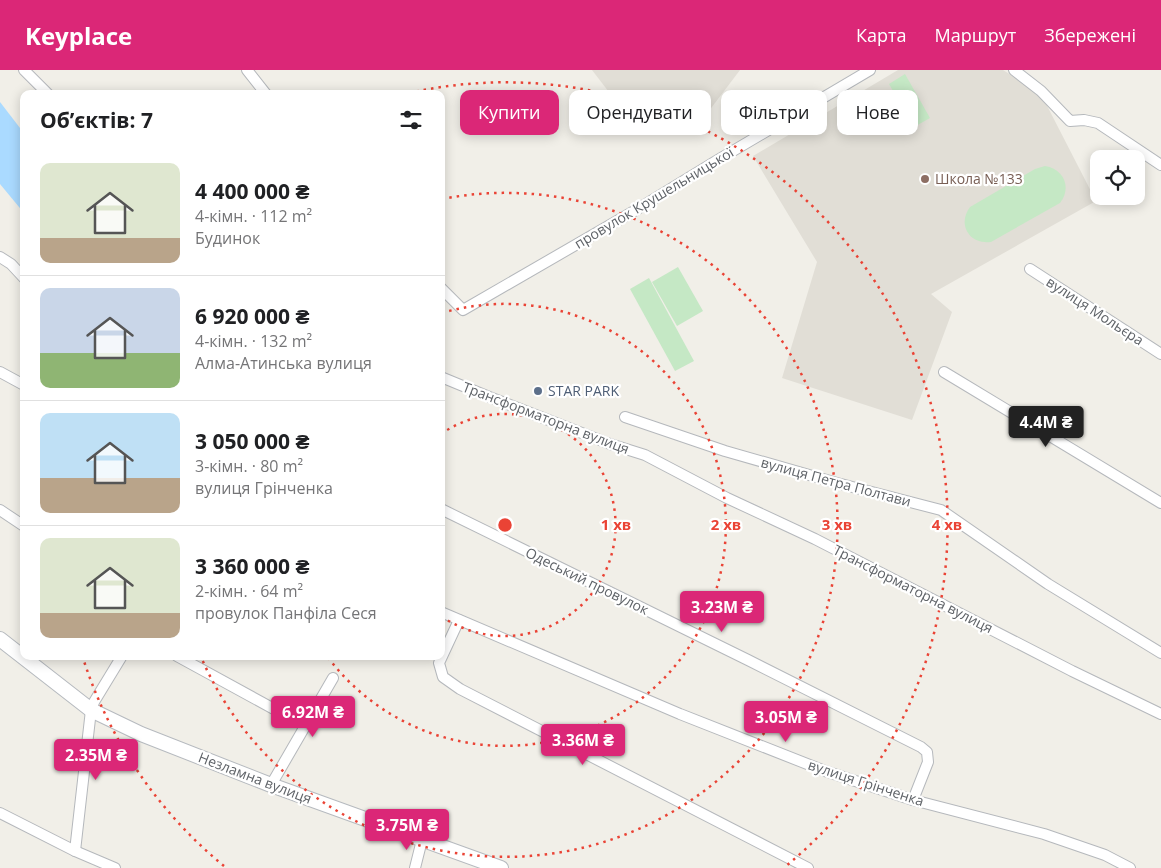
<!DOCTYPE html>
<html lang="uk">
<head>
<meta charset="utf-8">
<style>
  body { margin:0; font-family:"Open Sans",sans-serif; background:#f2f2f2; color:#202124; height:100vh; display:flex; flex-direction:column; font-size:19px; white-space:nowrap }
  * { box-sizing:border-box; margin:0 }
  p { font-size:16px; color:#757577 }
  .icon { flex:none; width:28px; height:28px; fill:none; stroke:currentColor; stroke-width:2; stroke-linecap:round; stroke-linejoin:round }
  .map { position:relative; flex:1; overflow:hidden }
  .drawer { position:absolute; left:20px; top:20px; width:425px; height:570px; display:flex; flex-direction:column; background:#fff; border-radius:10px; box-shadow:0 2px 12px #0003 }
  .drawer>* { flex:none }
  .top-card { position:absolute; left:460px; top:20px; width:475px; height:45px; display:flex; gap:10px }
  .fabs { position:absolute; left:1090px; top:80px; display:grid; gap:10px }
  .fabs a { display:grid; place-items:center; width:55px; height:55px; border-radius:10px; background:#fff; box-shadow:0 2px 12px #0003; font-size:25px }
  .price { position:absolute; translate:-50% -42px; padding:0 11px; border-radius:5px; background:#db2777; color:#fff; font-size:16px; line-height:32px; filter:drop-shadow(0 1px 2px #0008) }
  .price::after { content:''; position:absolute; left:50%; top:30px; width:15px; height:11px; margin-left:-8px; background:inherit; clip-path:polygon(0 0,100% 0,50% 100%) }
  .price.current { background:#222; color:#fff }
  ul { padding:0; list-style:none }
  li { display:flex; align-items:center; gap:15px; height:125px; padding:0 20px }
  li+li { border-top:1px solid #e0e0e0 }
  li span { display:grid; place-items:center; flex:none; width:140px; height:100px; border-radius:10px; color:#555 }
  li>.icon { margin-inline-start:auto }
  span .icon { width:60px; height:60px; fill:#fffc; stroke-width:1 }
  li b { font-size:21px }
  h2 { display:flex; justify-content:space-between; align-items:center; height:60px; padding:0 20px; font-size:21px }
  .chip { padding:0 18px; border-radius:10px; background:#fff; box-shadow:0 2px 12px #0003; font-size:18px; line-height:45px }
  .chip.current { background:#db2777; color:#fff }
  header { display:flex; align-items:center; gap:30px; box-sizing:border-box; height:70px; padding:0 25px; background:#db2777; color:#fff }
  header strong { font-size:24px }
  nav { display:flex; gap:28px; margin-inline-start:auto; font-size:18px }
  .map>svg:first-child { display:block }
</style>
</head>
<body>
<header>
<strong>Keyplace</strong>
<nav><a>Карта</a><a>Маршрут</a><a>Збережені</a></nav>
</header>
<div class="map">
<svg width="1161" height="798" viewBox="0 0 1161 798">
  <rect width="100%" height="100%" fill="#f1efe8"/>
  <!-- education -->
  <g fill="#e1ded6">
    <path d="M 592,0 L 740,0 L 696,58 L 635,56 Z"/>
    <path d="M 898,0 L 1003,0 L 1041,24 L 1096,131 L 931,224 L 952,242 L 912,350 L 782,308 L 817,192 L 753,86 Z"/>
  </g>
  <!-- green -->
  <g fill="#c5e8c5">
    <path d="M 905,4 L 930,48 L 914,57 L 889,14 Z"/>
    <path d="M 1045,96 C 1064,99 1072,118 1060,133 L 991,172 C 969,175 957,154 970,137 L 1035,99 Z"/>
    <path d="M 678,197 L 703,241 L 677,256 L 652,212 Z"/>
    <path d="M 649,208 L 694,291 L 675,301 L 630,219 Z"/>
  </g>
  <!-- water -->
  <path fill="#aadaff" d="M 0,32 L 20,58 L 24,67 L 24,143 L 0,114 Z"/>
  <g fill="none" stroke-linecap="round" stroke-linejoin="round">
    <defs>
      <g id="street">
        <path d="M 24,0 L 48,24"/>
        <path d="M 247,0 L 266,24"/>
        <path d="M 1014,0 L 1041,21 L 1070,51 L 1084,50 L 1098,53 L 1161,95"/>
        <path d="M 0,187 L 11,194 L 24,208"/>
        <path d="M 1030,199 L 1161,284"/>
        <path d="M 441,218 L 463,240 L 636,140 L 716,91 L 870,0"/>
        <path d="M 0,302 L 24,315"/>
        <path d="M 944,302 L 1161,433"/>
        <path d="M 441,307 L 492,328 L 610,374 L 645,385 L 727,428 L 815,469 L 1072,601 L 1161,644"/>
        <path d="M 625,347 L 725,381 L 837,413 L 941,440 L 1048,514 L 1161,583"/>
        <path d="M 441,439 L 748,590 L 921,677 L 927,682 L 928,692 L 913,730"/>
        <path d="M 0,440 L 24,456"/>
        <path d="M 441,542 L 680,644 L 825,701 L 913,730 L 1044,764 L 1105,785 L 1130,798"/>
        <path d="M 459,550 L 439,593 L 443,607 L 460,619 L 808,798"/>
        <path d="M 177,586 L 305,656"/>
        <path d="M 271,715 L 333,608"/>
        <path d="M 0,743 L 75,781 L 115,798"/>
        <path d="M 75,781 L 91,640 L 94,632 L 122,586"/>
        <path d="M 415,798 L 422,770"/>
      </g>
      <path id="secondary" d="M 0,569 L 91,640 L 141,664 L 271,715 L 501,798"/>
    </defs>
    <!-- street casing -->
    <use href="#street" stroke="#b5b8bc" stroke-width="12"/>
    <!-- secondary casing -->
    <use href="#secondary" stroke="#b6babf" stroke-width="16"/>
    <!-- street -->
    <use href="#street" stroke="#fff" stroke-width="10"/>
    <!-- secondary -->
    <use href="#secondary" stroke="#fff" stroke-width="14"/>
  </g>
  <!-- distance rings -->
  <g fill="none" stroke="#ea4335" stroke-width="2.5" stroke-dasharray="2.5 5">
    <path d="M441 364A111 111 0 1 1 441 546"/>
    <path d="M442 243A221 221 0 1 1 327 586"/>
    <path d="M442 129A332 332 0 1 1 201 587"/>
    <path d="M224 796A442 442 0 0 1 83 588M409 23A442 442 0 0 1 786 796"/>
  </g>
  <!-- markers -->
  <circle fill="#8d6e63" stroke="#fff" stroke-width="2" cx="925" cy="109" r="5"/>
  <circle fill="#5c6f8a" stroke="#fff" stroke-width="2" cx="538" cy="321" r="5"/>
  <g text-anchor="middle" stroke-width="4.5" stroke-linejoin="round" paint-order="stroke">
    <!-- education labels -->
    <g font-size="14" fill="#785e54" stroke="#fff" text-anchor="start">
      <text x="935" y="114">Школа №133</text>
    </g>
    <!-- street labels -->
    <g font-size="14" fill="#5f6368" stroke="#fff">
      <text transform="translate(654 128) rotate(-31)" y="5">провулок Крушельницької</text>
      <text transform="translate(1095 241) rotate(33)" y="5">вулиця Мольєра</text>
      <text transform="translate(546 348) rotate(21)" y="5">Трансформаторна вулиця</text>
      <text transform="translate(836 412) rotate(15)" y="5">вулиця Петра Полтави</text>
      <text transform="translate(587 511) rotate(26)" y="5">Одеський провулок</text>
      <text transform="translate(913 519) rotate(27)" y="5">Трансформаторна вулиця</text>
      <text transform="translate(255 708) rotate(21)" y="5">Незламна вулиця</text>
      <text transform="translate(866 713) rotate(18)" y="5">вулиця Грінченка</text>
    </g>
    <!-- service labels -->
    <g font-size="14" fill="#4e5e75" stroke="#fff" text-anchor="start">
      <text x="548" y="326">STAR PARK</text>
    </g>
  </g>
  <circle cx="505" cy="455" r="8" fill="#ea4335" stroke="#fff" stroke-width="2.5"/>
  <g font-size="15" text-anchor="middle" font-weight="bold" fill="#ea4335" stroke="#fff" stroke-width="4.5" stroke-linejoin="round" paint-order="stroke">
    <text x="616" y="460">1 хв</text>
    <text x="726" y="460">2 хв</text>
    <text x="837" y="460">3 хв</text>
    <text x="947" y="460">4 хв</text>
  </g>
</svg>
<div class="fabs">
<a><svg class="icon" aria-label="locate" viewBox="0 0 24 24"><circle cx="12" cy="12" r="6"/><path d="M12 2v4M12 18v4M2 12h4M18 12h4"/></svg></a>
</div>
<b class="price current" style="left:1046px;top:378px">4.4M ₴</b>
<b class="price" style="left:722px;top:563px">3.23M ₴</b>
<b class="price" style="left:313px;top:668px">6.92M ₴</b>
<b class="price" style="left:786px;top:673px">3.05M ₴</b>
<b class="price" style="left:583px;top:696px">3.36M ₴</b>
<b class="price" style="left:96px;top:711px">2.35M ₴</b>
<b class="price" style="left:407px;top:781px">3.75M ₴</b>
<div class="top-card">
<a class="chip current">Купити</a>
<a class="chip">Орендувати</a>
<a class="chip">Фільтри</a>
<a class="chip">Нове</a>
</div>
<section class="drawer">
<h2>Об’єктів: 7<svg class="icon" aria-label="filters" viewBox="0 0 24 24"><path d="M4 7h16M4 17h16"/><circle cx="9" cy="7" r="2"/><circle cx="15" cy="17" r="2"/></svg></h2>
<ul>
<li><span style="background:linear-gradient(#dfe7d0 75%,#b9a48a 0)"><svg class="icon" aria-label="home" viewBox="0 0 24 24"><path d="M3 11l9-7 9 7M6 9v11h12V9"/></svg></span><div><b>4 400 000 ₴</b><p>4-кімн. · 112 m²</p><p>Будинок</p></div></li>
<li><span style="background:linear-gradient(#c9d6e8 65%,#8fb573 0)"><svg class="icon" aria-label="home" viewBox="0 0 24 24"><path d="M3 11l9-7 9 7M6 9v11h12V9"/></svg></span><div><b>6 920 000 ₴</b><p>4-кімн. · 132 m²</p><p>Алма-Атинська вулиця</p></div></li>
<li><span style="background:linear-gradient(#bfe0f5 65%,#b9a48a 0)"><svg class="icon" aria-label="home" viewBox="0 0 24 24"><path d="M3 11l9-7 9 7M6 9v11h12V9"/></svg></span><div><b>3 050 000 ₴</b><p>3-кімн. · 80 m²</p><p>вулиця Грінченка</p></div></li>
<li><span style="background:linear-gradient(#dfe7d0 75%,#b9a48a 0)"><svg class="icon" aria-label="home" viewBox="0 0 24 24"><path d="M3 11l9-7 9 7M6 9v11h12V9"/></svg></span><div><b>3 360 000 ₴</b><p>2-кімн. · 64 m²</p><p>провулок Панфіла Сеся</p></div></li>
</ul>
</section>
</div>
</body>
</html>
